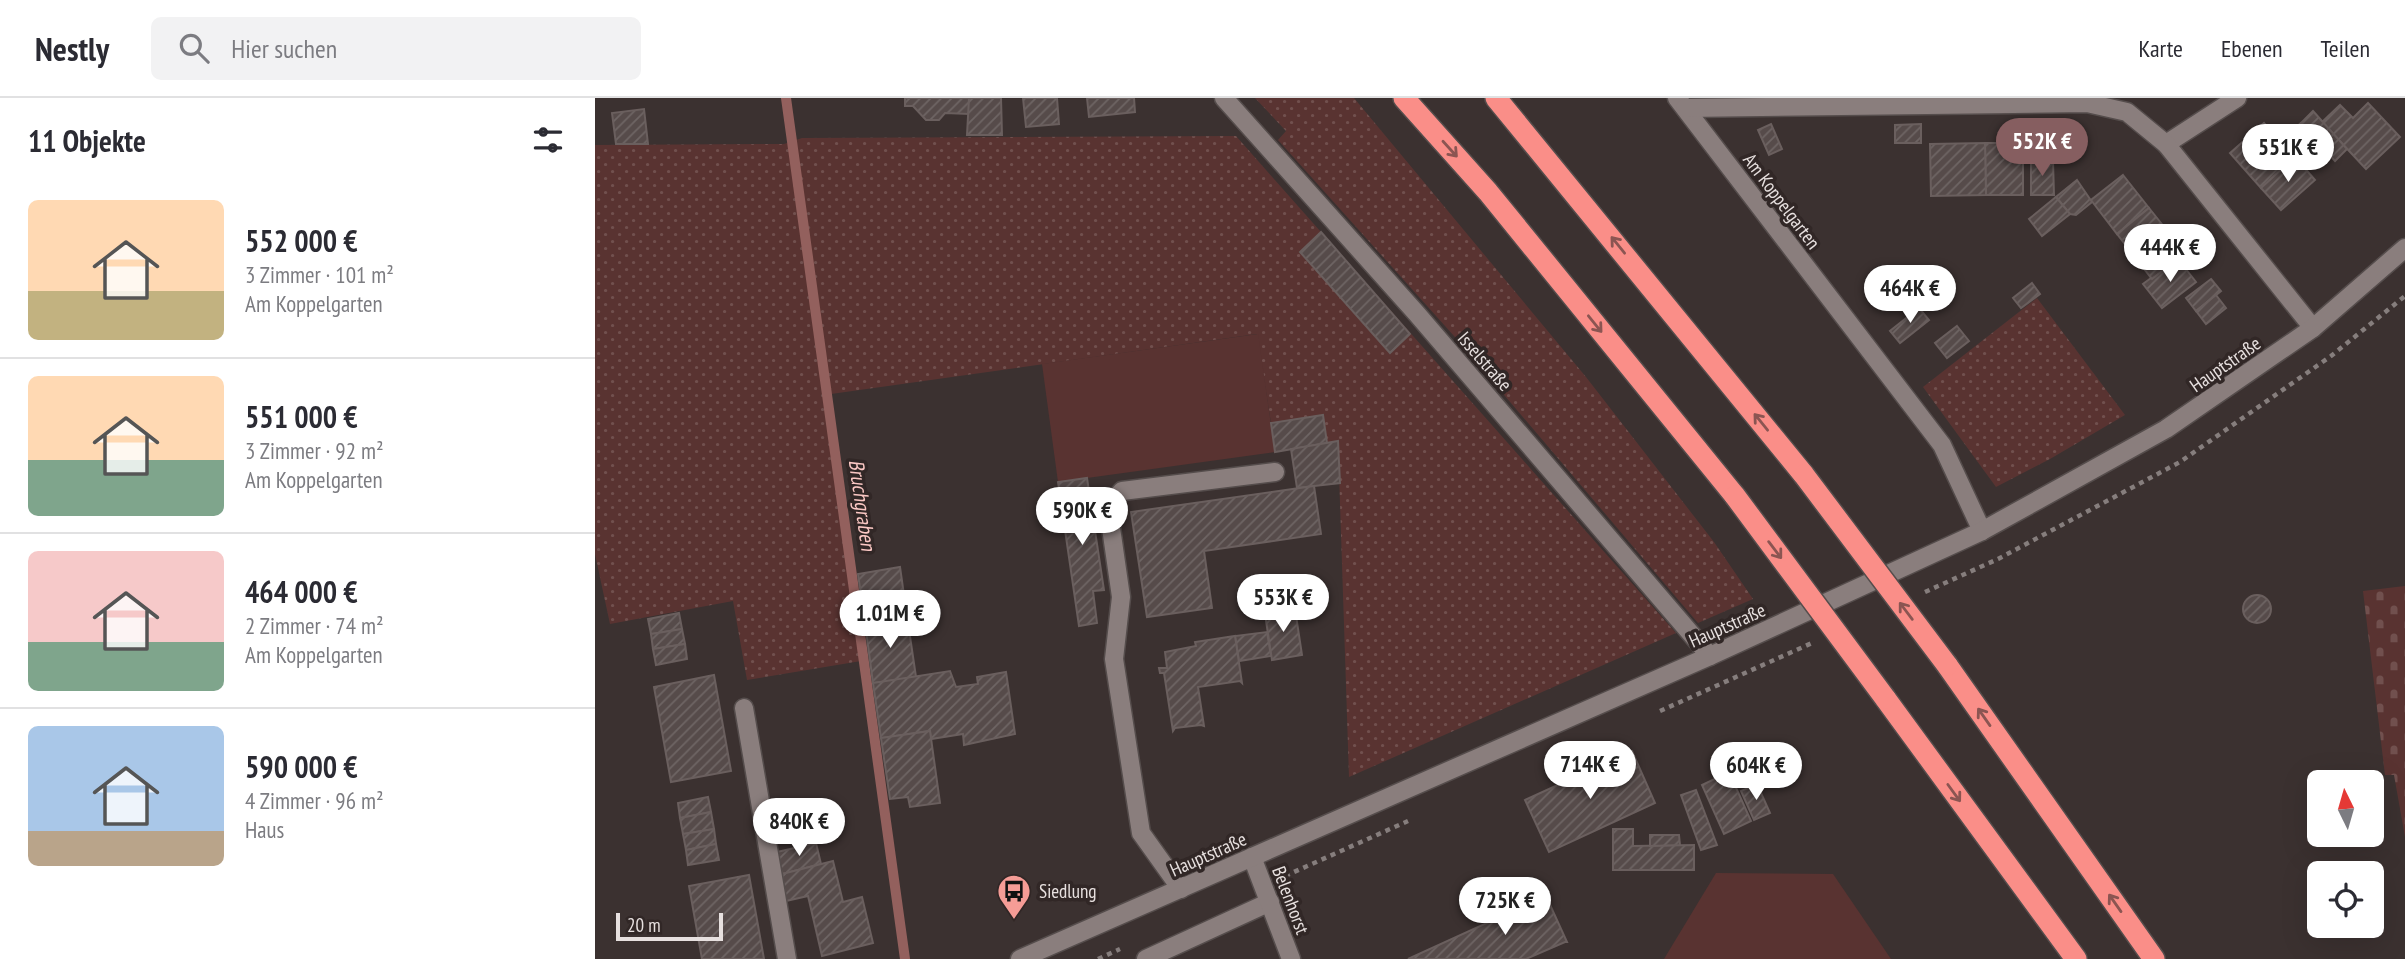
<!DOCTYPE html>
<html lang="de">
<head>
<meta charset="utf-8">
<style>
  body { margin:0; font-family:"PT Sans Narrow",sans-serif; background:#f2f2f3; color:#2b2b33; height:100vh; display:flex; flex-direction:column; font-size:26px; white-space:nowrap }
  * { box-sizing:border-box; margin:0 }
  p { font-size:23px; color:#7c7c81 }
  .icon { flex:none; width:38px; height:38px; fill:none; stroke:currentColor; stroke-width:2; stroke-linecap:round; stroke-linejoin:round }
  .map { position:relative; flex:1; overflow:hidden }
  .side { display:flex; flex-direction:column; background:#fff; width:595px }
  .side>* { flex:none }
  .needle { width:46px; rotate:355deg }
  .tools { position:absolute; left:1712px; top:672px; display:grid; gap:14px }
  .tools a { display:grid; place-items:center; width:77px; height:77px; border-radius:10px; background:#fff; box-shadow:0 7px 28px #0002; font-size:35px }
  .scale { position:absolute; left:21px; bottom:18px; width:107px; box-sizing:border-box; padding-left:7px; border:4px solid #e7e0df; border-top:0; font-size:19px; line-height:24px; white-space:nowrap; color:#e7e0df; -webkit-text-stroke:5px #312726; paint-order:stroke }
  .price { position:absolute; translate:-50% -60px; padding:0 16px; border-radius:24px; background:#fff; color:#222; font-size:23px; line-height:46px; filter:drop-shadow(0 2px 4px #0008) }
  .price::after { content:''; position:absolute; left:50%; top:42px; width:21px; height:16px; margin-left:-10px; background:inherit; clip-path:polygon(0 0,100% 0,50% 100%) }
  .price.on { background:#865e60; color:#fff }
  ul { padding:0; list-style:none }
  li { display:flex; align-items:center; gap:21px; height:175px; padding:0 28px }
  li+li { border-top:2px solid #e1e1e2 }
  li span { display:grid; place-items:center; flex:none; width:196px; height:140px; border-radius:10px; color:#555 }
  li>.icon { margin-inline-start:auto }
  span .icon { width:84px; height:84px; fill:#fffc; stroke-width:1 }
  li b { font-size:30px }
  h2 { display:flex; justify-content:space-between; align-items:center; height:84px; padding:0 28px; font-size:30px }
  header { display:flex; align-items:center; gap:42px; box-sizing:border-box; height:98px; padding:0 35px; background:#fff; border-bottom:2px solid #e1e1e2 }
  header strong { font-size:33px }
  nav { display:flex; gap:38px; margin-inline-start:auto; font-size:24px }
  .search { width:490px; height:63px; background:#f2f2f3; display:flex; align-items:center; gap:18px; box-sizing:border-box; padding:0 24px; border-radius:10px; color:#7c7c81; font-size:26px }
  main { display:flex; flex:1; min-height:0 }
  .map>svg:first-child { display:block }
</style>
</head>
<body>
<header>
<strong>Nestly</strong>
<div class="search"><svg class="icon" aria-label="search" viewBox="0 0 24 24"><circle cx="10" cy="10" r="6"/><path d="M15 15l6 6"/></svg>Hier suchen</div>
<nav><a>Karte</a><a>Ebenen</a><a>Teilen</a></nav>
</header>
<main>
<section class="side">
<h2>11 Objekte<svg class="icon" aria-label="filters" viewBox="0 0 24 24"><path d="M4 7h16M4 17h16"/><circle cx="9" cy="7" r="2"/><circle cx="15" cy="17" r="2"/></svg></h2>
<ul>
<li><span style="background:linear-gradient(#ffd9b3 65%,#c2b280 0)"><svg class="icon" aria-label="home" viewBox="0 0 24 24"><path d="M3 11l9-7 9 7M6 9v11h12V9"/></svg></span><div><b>552 000 €</b><p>3 Zimmer · 101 m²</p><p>Am Koppelgarten</p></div></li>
<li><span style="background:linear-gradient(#ffd9b3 60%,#7fa58c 0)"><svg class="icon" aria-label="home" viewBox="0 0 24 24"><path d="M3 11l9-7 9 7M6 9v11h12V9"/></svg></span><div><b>551 000 €</b><p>3 Zimmer · 92 m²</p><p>Am Koppelgarten</p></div></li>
<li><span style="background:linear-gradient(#f6c9c9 65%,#7fa58c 0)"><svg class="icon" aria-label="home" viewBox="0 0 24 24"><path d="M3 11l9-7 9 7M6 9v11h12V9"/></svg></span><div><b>464 000 €</b><p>2 Zimmer · 74 m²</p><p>Am Koppelgarten</p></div></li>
<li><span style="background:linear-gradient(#a9c7e8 75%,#b9a48a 0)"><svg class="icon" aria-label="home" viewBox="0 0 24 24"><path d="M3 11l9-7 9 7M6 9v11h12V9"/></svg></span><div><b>590 000 €</b><p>4 Zimmer · 96 m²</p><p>Haus</p></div></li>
</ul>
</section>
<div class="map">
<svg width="1810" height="861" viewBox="0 0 1810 861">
  <defs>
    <pattern id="grass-dots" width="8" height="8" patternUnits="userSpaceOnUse" patternTransform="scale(1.75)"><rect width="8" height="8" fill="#593331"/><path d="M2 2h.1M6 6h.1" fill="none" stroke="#71504e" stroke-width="1.8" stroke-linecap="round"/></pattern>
    <pattern id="cemetery-stones" width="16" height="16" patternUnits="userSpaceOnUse" patternTransform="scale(1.75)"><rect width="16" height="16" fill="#593331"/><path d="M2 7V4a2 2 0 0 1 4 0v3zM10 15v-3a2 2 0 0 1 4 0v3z" fill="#71504e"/></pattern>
    <pattern id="building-hatch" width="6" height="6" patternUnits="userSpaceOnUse" patternTransform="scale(1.75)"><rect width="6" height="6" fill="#564b4a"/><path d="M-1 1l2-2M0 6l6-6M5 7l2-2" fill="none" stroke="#6e6564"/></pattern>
  </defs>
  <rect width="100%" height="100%" fill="#3b3130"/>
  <!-- grass -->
  <g fill="url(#grass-dots)">
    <path d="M 660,0 L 759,0 L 991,279 L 1119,444 L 1158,501 L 1103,525 L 859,238 L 683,42 L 691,33 Z"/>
    <path d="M 641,38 L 1081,535 L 754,679 L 743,344 L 732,345 L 727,317 L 676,325 L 662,236 L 236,296 L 272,562 L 152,582 L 138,503 L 15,526 L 0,456 L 0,47 L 189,46 L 207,40 Z"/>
    <path d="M 1442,200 L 1530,317 L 1455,361 L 1401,389 L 1328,289 Z"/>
  </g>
  <!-- cemetery -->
  <path fill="url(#cemetery-stones)" d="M 1810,488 L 1810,739 L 1799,677 L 1790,677 L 1768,493 Z"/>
  <!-- garden -->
  <g fill="#593331">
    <path d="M 663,236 L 680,354 L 463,384 L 447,266 Z"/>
    <path d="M 1121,775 L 1238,776 L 1296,861 L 1069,861 Z"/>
  </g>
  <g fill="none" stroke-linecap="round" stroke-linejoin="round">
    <!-- stream -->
    <path stroke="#93605d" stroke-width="10" d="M 191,0 L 310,861"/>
  </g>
  <!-- building -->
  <g fill="url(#building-hatch)" stroke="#6a5f5e" stroke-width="2">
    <path d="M 310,0 L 374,0 L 374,16 L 350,15 L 344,22 L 331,22 L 318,8 L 310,8 Z"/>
    <path d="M 374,0 L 406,0 L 407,37 L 372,37 Z"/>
    <path d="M 428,0 L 462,0 L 464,26 L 431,29 Z"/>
    <path d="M 492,0 L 539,0 L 540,14 L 494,19 Z"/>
    <path d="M 1773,5 L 1805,39 L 1771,71 L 1727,24 L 1745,7 L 1758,20 Z"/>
    <path d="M 49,11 L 53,46 L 21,46 L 17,15 Z"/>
    <path d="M 1718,13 L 1752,51 L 1740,63 L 1706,25 Z"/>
    <path d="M 1669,25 L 1700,59 L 1666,90 L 1635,55 Z"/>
    <path d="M 1706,25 L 1720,40 L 1699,59 L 1685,43 Z"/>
    <path d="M 1176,26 L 1187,51 L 1174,57 L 1163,32 Z"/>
    <path d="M 1326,26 L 1326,45 L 1300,45 L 1300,27 Z"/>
    <path d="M 1390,45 L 1428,45 L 1428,97 L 1391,97 Z"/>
    <path d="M 1390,45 L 1391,97 L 1336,98 L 1335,46 Z"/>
    <path d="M 1700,59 L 1720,82 L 1686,112 L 1666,90 Z"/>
    <path d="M 1436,63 L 1458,63 L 1459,97 L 1436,97 Z"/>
    <path d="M 1528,77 L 1554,110 L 1522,136 L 1496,102 Z"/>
    <path d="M 1482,82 L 1497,104 L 1481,117 L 1475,116 L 1461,99 Z"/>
    <path d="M 1461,99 L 1475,116 L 1447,138 L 1434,121 Z"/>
    <path d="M 1554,110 L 1590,155 L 1557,181 L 1522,136 Z"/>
    <path d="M 726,134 L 815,236 L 795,255 L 705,154 Z"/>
    <path d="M 1583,161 L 1601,184 L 1567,210 L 1548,186 L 1556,180 L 1557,181 Z"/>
    <path d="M 1616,181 L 1626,193 L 1601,213 L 1591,200 Z"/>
    <path d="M 1437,185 L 1445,196 L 1426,210 L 1418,200 Z"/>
    <path d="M 1621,197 L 1631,210 L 1611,226 L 1601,213 Z"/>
    <path d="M 1324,210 L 1334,222 L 1305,245 L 1295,233 Z"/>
    <path d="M 1362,228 L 1374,243 L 1352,260 L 1340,245 Z"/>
    <path d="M 728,317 L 732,345 L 680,354 L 676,325 Z"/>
    <path d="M 743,343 L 745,385 L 702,390 L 696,351 Z"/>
    <path d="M 492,380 L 509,492 L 498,493 L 502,525 L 484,528 L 463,384 Z"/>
    <path d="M 719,388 L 726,436 L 609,453 L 617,510 L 552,519 L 536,414 Z"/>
    <path d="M 305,469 L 312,518 L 270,525 L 263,476 Z"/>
    <path d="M 698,496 L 700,511 L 670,516 L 668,500 Z"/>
    <circle cx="1662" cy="511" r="14"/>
    <path d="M 700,511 L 707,557 L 677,562 L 670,516 Z"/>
    <path d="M 84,515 L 87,531 L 56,536 L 53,521 Z"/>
    <path d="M 312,518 L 321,579 L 278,585 L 270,525 Z"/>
    <path d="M 87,531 L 90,546 L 58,551 L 56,536 Z"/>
    <path d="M 672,534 L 676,558 L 644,563 L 640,538 Z"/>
    <path d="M 640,538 L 647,585 L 645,583 L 603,589 L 609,628 L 606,627 L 580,630 L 578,633 L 569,575 L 565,575 L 564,570 L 572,570 L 570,554 L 601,548 L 600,544 Z"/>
    <path d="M 90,546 L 92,561 L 61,567 L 58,551 Z"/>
    <path d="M 355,573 L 361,589 L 383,586 L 382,579 L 411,574 L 420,636 L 369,647 L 368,636 L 336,641 L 335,633 L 286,640 L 278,585 Z"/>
    <path d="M 119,577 L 136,673 L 76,684 L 59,589 Z"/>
    <path d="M 335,633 L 345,705 L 315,709 L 313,699 L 295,701 L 286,640 Z"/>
    <path d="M 1037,653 L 1060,705 L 954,754 L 930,702 Z"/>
    <path d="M 1134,674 L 1156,723 L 1129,736 L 1107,687 Z"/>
    <path d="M 1162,686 L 1175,715 L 1159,722 L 1146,693 Z"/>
    <path d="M 1101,692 L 1122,747 L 1106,752 L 1086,697 Z"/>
    <path d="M 113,699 L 116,714 L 85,720 L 83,705 Z"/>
    <path d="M 116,714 L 119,731 L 88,736 L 85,720 Z"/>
    <path d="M 119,731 L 121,746 L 91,752 L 88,736 Z"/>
    <path d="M 1018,731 L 1038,731 L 1038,748 L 1099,747 L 1099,772 L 1018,772 Z"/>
    <path d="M 1055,737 L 1084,737 L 1085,747 L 1055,748 Z"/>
    <path d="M 221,745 L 226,766 L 187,776 L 182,754 Z"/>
    <path d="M 121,746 L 124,762 L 93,767 L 91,752 Z"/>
    <path d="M 238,763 L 248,804 L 267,799 L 278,845 L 227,858 L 213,798 L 191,803 L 187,776 Z"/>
    <path d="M 154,777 L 169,861 L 107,861 L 94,788 Z"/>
    <path d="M 951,798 L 972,844 L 970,844 L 931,861 L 813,861 Z"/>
  </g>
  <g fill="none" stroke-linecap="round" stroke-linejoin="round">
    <defs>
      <g id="lane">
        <path d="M 1571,46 L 1642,0"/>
        <path d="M 149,610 L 192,861"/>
        <path d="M 586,791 L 546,735 L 519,561 L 526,499 L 513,409 L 527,393 L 680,374"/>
        <path d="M 551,861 L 675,804"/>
      </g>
      <g id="street">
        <path d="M 629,0 L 822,216 L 1115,558"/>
        <path d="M 1082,0 L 1347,347 L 1387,433"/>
        <path d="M 1090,10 L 1492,5 L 1532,14 L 1571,46 L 1718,230"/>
        <path d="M 657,759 L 696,861"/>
      </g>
      <path id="secondary" d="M 425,861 L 1115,558 L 1387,433 L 1571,331 L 1718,230 L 1810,150"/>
      <g id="highway">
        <path d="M 809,0 L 893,94 L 1140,398"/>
        <path d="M 901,0 L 1209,377"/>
        <path d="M 1352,567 L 1559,861"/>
        <path d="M 1290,600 L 1481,861"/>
      </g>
    </defs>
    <!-- lane casing -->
    <use href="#lane" stroke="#554d4c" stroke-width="21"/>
    <!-- street casing -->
    <use href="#street" stroke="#554d4c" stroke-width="21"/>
    <!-- secondary casing -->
    <use href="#secondary" stroke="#554d4c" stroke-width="21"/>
    <!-- highway casing -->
    <use href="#highway" stroke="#554d4c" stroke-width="24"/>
    <!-- path -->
    <g stroke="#867e7d" stroke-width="4.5" stroke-dasharray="5 5" stroke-linecap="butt">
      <path d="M 1330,494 L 1403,461 L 1585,364 L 1736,258 L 1810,198"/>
      <path d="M 1065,613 L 1217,545"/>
      <path d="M 690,778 L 813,723"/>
      <path d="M 503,861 L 525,851"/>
    </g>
    <!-- lane -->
    <use href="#lane" stroke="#8a7e7d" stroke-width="18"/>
    <!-- street -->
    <use href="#street" stroke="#8a7e7d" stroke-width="18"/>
    <!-- secondary -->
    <use href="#secondary" stroke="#8a7e7d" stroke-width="18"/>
    <!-- highway -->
    <use href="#highway" stroke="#fa8e88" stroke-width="21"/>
    <defs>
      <g id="highway-bridge">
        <path d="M 1209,377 L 1352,567"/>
        <path d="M 1140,398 L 1290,600"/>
      </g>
    </defs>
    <!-- highway-bridge casing -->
    <use href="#highway-bridge" stroke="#554d4c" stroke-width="24" stroke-linecap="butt"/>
    <!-- highway-bridge -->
    <use href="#highway-bridge" stroke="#fa8e88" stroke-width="21"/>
  </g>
  <!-- one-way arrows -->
  <defs><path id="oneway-shaft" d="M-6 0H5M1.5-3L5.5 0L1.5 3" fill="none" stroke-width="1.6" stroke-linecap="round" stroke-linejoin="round" transform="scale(1.75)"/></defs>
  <g stroke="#8b5552">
    <use href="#oneway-shaft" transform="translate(855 51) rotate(48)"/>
    <use href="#oneway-shaft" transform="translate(1023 147) rotate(-129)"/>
    <use href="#oneway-shaft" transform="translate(1000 226) rotate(51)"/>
    <use href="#oneway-shaft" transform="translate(1166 324) rotate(-129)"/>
    <use href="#oneway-shaft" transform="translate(1180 452) rotate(53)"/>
    <use href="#oneway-shaft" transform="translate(1311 513) rotate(-127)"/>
    <use href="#oneway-shaft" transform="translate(1389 619) rotate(-125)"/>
    <use href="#oneway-shaft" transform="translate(1359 695) rotate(54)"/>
    <use href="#oneway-shaft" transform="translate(1520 805) rotate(-125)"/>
  </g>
  <!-- icons -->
  <defs>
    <symbol id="bus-pin" viewBox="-11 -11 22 30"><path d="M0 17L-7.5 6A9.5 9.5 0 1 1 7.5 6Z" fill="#f59c96" stroke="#312726"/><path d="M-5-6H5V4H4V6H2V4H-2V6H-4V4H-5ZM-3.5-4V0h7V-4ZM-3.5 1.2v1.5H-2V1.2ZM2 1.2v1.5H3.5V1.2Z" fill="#111"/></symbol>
  </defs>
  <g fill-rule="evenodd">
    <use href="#bus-pin" x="400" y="774" width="38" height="52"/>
  </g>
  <g text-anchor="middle" stroke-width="7" stroke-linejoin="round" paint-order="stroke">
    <!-- street labels -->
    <g font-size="19" fill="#e7e0df" stroke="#312726">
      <text transform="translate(1187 103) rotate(53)" y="7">Am Koppelgarten</text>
      <text transform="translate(890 263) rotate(49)" y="7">Isselstraße</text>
      <text transform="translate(1630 266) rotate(-35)" y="7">Hauptstraße</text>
      <text transform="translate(1132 527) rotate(-24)" y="7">Hauptstraße</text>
      <text transform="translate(613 756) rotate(-24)" y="7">Hauptstraße</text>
      <text transform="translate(696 802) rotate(69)" y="7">Belenhorst</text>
    </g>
    <!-- poi labels -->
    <g font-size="19" fill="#e7e0df" stroke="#312726" text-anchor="start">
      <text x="444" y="800">Siedlung</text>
    </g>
    <!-- water labels -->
    <g font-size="21" font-style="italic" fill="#fbc8c4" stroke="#312726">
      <text transform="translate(267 407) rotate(82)" y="7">Bruchgraben</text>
    </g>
  </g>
</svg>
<div class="tools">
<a><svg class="needle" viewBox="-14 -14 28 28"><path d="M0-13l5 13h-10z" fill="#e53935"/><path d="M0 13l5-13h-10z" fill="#7c7c81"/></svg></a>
<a><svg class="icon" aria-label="locate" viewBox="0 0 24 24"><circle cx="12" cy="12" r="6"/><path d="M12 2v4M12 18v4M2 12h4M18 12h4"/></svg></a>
</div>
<div class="scale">20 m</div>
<b class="price on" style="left:1447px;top:80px">552K €</b>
<b class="price" style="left:1693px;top:86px">551K €</b>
<b class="price" style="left:1575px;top:186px">444K €</b>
<b class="price" style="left:1315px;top:227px">464K €</b>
<b class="price" style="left:487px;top:449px">590K €</b>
<b class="price" style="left:688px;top:536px">553K €</b>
<b class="price" style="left:295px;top:552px">1.01M €</b>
<b class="price" style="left:995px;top:703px">714K €</b>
<b class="price" style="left:1161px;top:704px">604K €</b>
<b class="price" style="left:204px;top:760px">840K €</b>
<b class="price" style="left:910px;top:839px">725K €</b>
</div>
</main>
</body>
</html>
